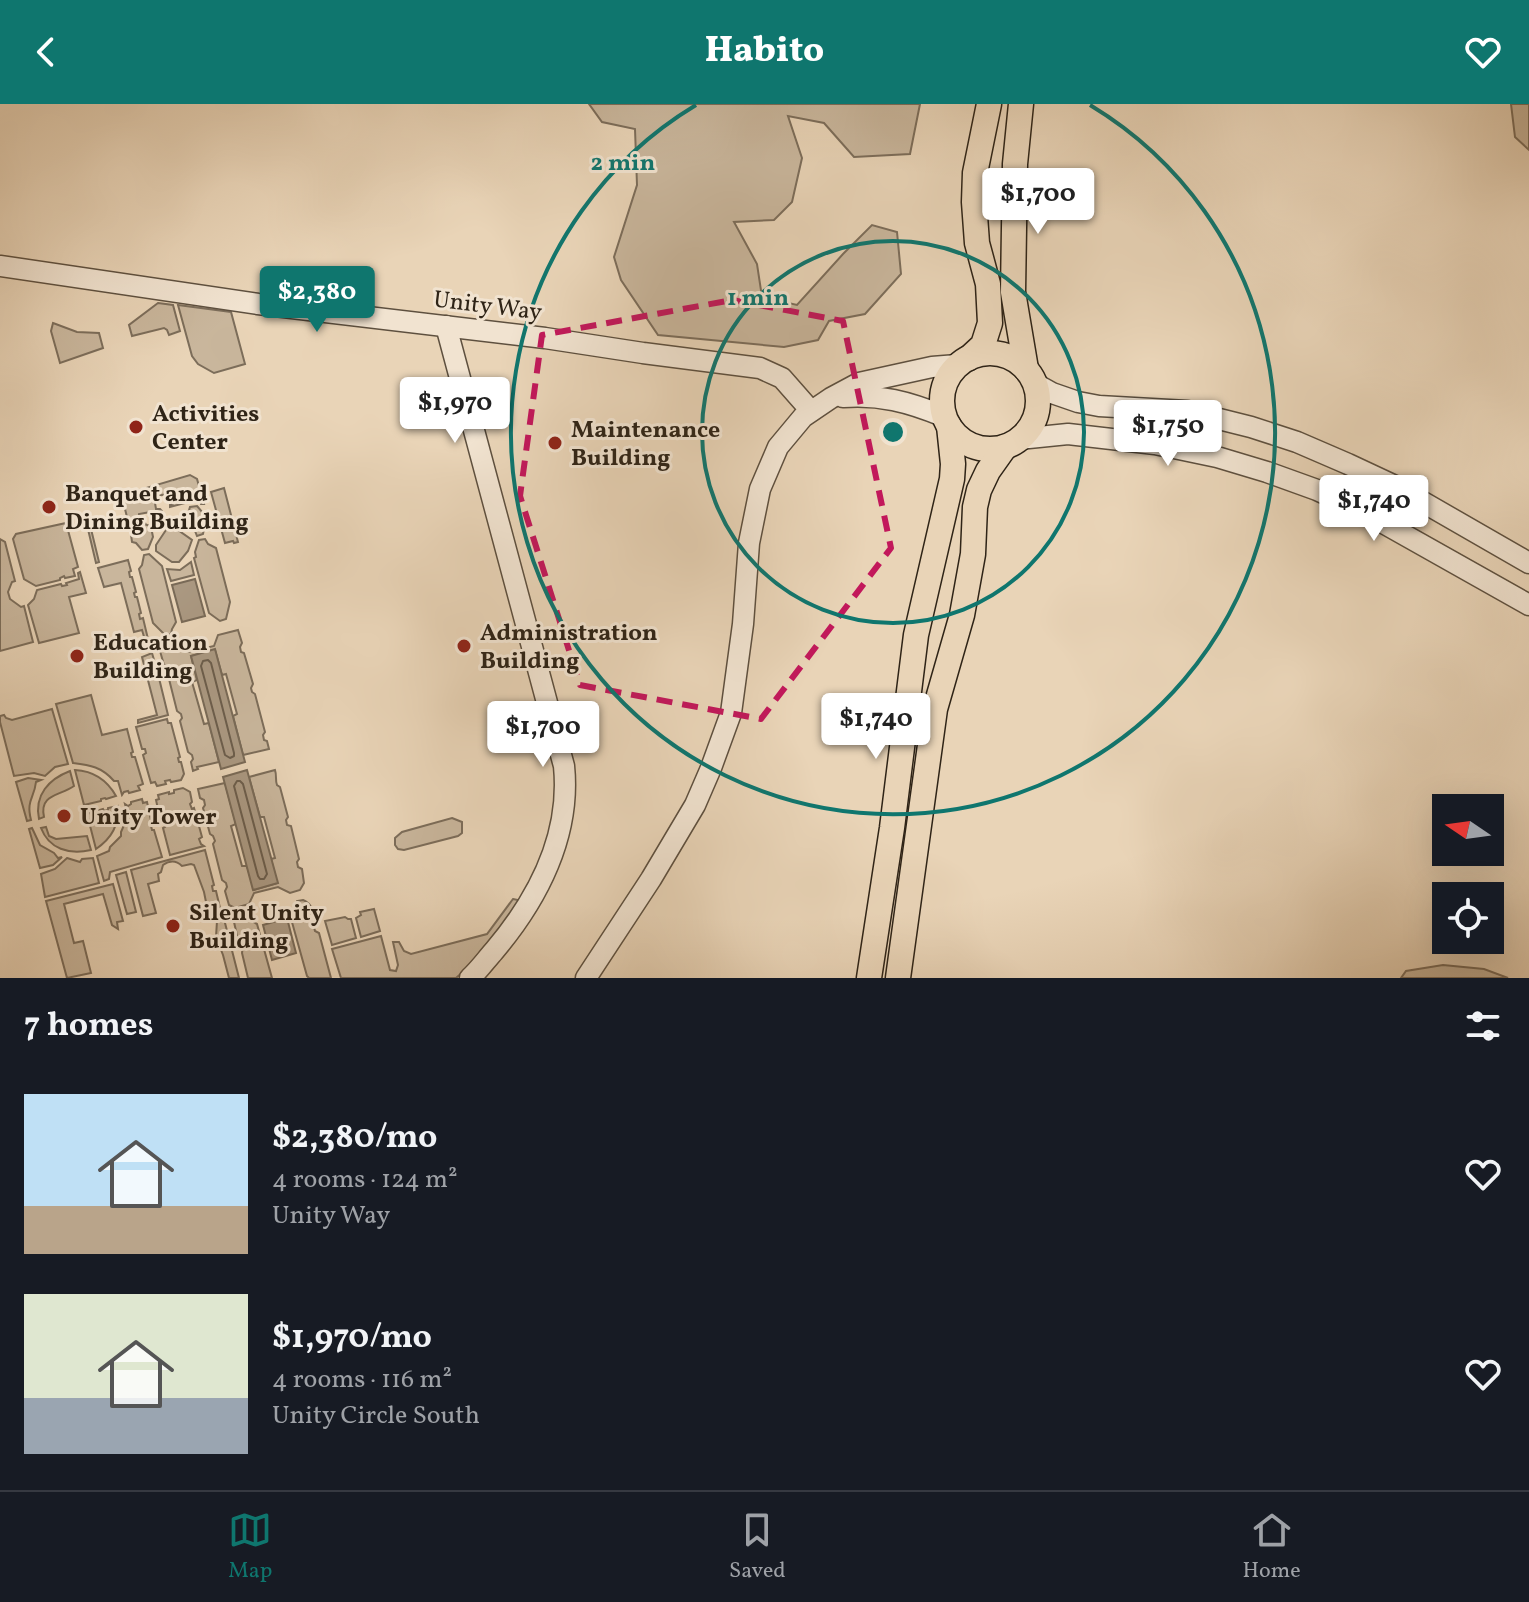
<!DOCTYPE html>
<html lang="en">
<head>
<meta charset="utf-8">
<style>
  body { margin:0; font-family:Vollkorn,serif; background:#242831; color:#f1f3f6; height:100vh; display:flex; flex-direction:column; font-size:30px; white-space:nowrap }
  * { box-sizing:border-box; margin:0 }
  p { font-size:26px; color:#9ea1a6 }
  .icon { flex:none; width:44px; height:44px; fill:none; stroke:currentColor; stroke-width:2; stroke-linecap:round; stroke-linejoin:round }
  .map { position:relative; height:874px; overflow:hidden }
  .side { display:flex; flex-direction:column; background:#171b24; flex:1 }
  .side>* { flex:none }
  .needle { width:52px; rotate:283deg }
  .tools { position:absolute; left:1432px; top:690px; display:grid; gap:16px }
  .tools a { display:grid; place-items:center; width:72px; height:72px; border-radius:0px; background:#171b24; box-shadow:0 8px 32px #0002; font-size:40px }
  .price { position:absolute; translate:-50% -68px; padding:0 18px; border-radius:8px; background:#fff; color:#222; font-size:26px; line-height:52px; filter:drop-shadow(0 2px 4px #0008) }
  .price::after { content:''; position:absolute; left:50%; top:48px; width:24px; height:18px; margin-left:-12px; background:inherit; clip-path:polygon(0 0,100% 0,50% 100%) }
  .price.active { background:#0f766e; color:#fff }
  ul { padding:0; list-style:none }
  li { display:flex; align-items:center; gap:24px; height:200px; padding:0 24px }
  li span { display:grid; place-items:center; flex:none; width:224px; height:160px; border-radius:0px; color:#555 }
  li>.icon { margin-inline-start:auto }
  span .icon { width:96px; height:96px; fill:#fffc; stroke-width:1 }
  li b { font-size:34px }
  h2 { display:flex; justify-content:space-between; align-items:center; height:96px; padding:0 24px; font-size:34px }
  header { display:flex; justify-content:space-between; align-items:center; height:104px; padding:0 24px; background:#0f766e; color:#fff; font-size:36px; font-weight:800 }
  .tab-bar { display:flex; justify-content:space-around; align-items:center; height:112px; border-top:2px solid #363941; background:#171b24; font-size:22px; color:#9ea1a6 }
  .tab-bar a { display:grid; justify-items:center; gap:4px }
  .tab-bar .active { color:#0f766e }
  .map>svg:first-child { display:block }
</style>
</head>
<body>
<header><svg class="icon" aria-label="back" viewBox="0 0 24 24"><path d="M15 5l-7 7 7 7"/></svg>Habito<svg class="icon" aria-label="heart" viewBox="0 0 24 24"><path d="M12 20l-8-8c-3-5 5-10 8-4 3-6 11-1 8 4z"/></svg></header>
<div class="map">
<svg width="1529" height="874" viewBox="0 0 1529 874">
  <rect width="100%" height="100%" fill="#e9d4b7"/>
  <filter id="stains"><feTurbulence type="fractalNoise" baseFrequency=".0025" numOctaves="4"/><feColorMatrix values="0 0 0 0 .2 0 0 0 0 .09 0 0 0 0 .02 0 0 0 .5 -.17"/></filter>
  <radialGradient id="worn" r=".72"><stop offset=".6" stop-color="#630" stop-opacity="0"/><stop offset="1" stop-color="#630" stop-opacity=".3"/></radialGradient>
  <!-- green -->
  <g fill="#c9b69c" stroke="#7c6d5a" stroke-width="2">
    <path d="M 589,0 L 920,0 L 910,50 L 854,53 L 824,19 L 788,12 L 802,54 L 792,98 L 774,116 L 734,118 L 757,160 L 762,193 L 797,201 L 843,150 L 872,121 L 897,128 L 901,170 L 865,210 L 829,217 L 818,236 L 784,243 L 658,231 L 621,176 L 614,153 L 637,81 L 635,25 L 602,18 Z"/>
    <path d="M 1511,0 L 1529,0 L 1529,46 L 1515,33 Z"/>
    <path d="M 158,199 L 173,201 L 180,227 L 169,231 L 167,226 L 164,224 L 132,232 L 129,221 Z"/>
    <path d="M 178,201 L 231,208 L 245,260 L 214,269 L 198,260 L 192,252 Z"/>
    <path d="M 53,219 L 77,228 L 99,229 L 103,244 L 60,259 L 51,227 Z"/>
    <path d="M 190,371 L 197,375 L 204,400 L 201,400 L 200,396 L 191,398 L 190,396 L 185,397 L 185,399 L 170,403 L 170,401 L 173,400 L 170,389 L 154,393 L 156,405 L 160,405 L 161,406 L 139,410 L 139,412 L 130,415 L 129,421 L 123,397 L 129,389 Z"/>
    <path d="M 224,384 L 238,438 L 234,439 L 233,437 L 225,439 L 211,388 Z"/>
    <path d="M 197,402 L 203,409 L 207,410 L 209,418 L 204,425 L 203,430 L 197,432 L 195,427 L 188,424 L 186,416 L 190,403 Z"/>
    <path d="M 116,414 L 118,424 L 116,425 L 114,419 L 91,425 L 99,458 L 96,459 L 87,421 Z"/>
    <path d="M 143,416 L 145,420 L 151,423 L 153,433 L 148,445 L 142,446 L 136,439 L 132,438 L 131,431 L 137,418 Z"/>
    <path d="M 66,419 L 78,463 L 73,465 L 75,472 L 65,474 L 64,472 L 60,474 L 60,476 L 36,482 L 24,475 L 13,435 L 16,430 Z"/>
    <path d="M 168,423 L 175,424 L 192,436 L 188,447 L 179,458 L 172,458 L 156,447 L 156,441 Z"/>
    <path d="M 0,435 L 5,438 L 15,477 L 12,478 L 8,488 L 10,495 L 21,503 L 24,502 L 33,538 L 0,547 Z"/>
    <path d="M 205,435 L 208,440 L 216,444 L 230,498 L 226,515 L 220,517 L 209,509 L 194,454 L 196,453 L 195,448 L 199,436 Z"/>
    <path d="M 149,450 L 162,462 L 176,518 L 172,525 L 171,530 L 165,531 L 153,519 L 139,465 L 142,461 L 144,451 Z"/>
    <path d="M 128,456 L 131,467 L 129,468 L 130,473 L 132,473 L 136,488 L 134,489 L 135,493 L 137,493 L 141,509 L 139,510 L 140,515 L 143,514 L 148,535 L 145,536 L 142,526 L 134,528 L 121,479 L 104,483 L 98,464 Z"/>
    <path d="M 191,458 L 194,471 L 171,477 L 167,465 L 180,466 Z"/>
    <path d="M 80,468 L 86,489 L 69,493 L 79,529 L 39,539 L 28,501 L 34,495 L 37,486 L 61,480 L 62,482 L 67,481 L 66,479 L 79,475 L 78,469 Z"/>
    <path d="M 238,526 L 242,539 L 240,543 L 241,548 L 244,549 L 253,580 L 251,584 L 252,588 L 255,590 L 265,628 L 263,631 L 264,636 L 267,637 L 269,645 L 243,651 L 233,612 L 237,610 L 226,570 L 222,571 L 215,546 L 191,552 L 197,576 L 192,578 L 204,620 L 209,619 L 219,658 L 197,663 L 198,665 L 193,667 L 191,658 L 193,655 L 192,651 L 188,648 L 180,617 L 182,614 L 181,610 L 177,607 L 168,571 L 169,568 L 168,563 L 164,561 L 160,547 L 180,541 L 182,545 L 189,548 L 214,542 L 218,531 Z"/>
    <path d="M 152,549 L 157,566 L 154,567 L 156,571 L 158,570 L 168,611 L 138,619 L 138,616 L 157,611 L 142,553 Z"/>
    <path d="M 91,591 L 102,631 L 127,625 L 133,648 L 131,649 L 132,653 L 135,653 L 143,680 L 138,682 L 140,686 L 129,689 L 128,687 L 124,688 L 122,691 L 118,677 L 114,677 C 102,663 90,661 73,659 L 56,600 Z"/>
    <path d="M 52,605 L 68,660 L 55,663 L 45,672 L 34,669 L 14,672 L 0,618 L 0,612 L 4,611 L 6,614 L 12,616 Z"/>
    <path d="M 167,615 L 168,619 L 171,619 L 180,653 L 178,654 L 179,658 L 181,658 L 184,670 L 181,676 L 171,678 L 170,676 L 165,677 L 166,680 L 157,682 L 155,678 L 151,679 L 143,651 L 146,649 L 145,645 L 142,645 L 136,623 Z"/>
    <path d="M 75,666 C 94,667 107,676 116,692 L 106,695 L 105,694 L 101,695 L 101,697 L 84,701 Z"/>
    <path d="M 275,666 C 277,672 275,676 277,681 L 280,683 L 288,713 L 286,716 L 287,721 L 291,722 L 299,755 L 297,758 L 298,763 L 302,765 L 304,779 L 300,786 L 290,789 L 278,783 L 254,789 L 249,800 L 235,804 L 229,801 L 225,787 L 227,783 L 226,779 L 222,776 L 213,740 L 215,737 L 213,732 L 210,730 L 203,704 L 205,701 L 204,696 L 200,694 L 198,685 L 225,679 L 236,720 L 231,722 L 242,762 L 247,762 L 254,786 L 277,779 L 271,755 L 275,754 L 264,713 L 260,713 L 249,673 Z"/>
    <path d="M 70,667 L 74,682 C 60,692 39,690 44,713 L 39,715 C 34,691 49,675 70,667 Z"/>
    <path d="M 28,674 L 41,676 L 36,678 C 34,695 26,696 31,716 L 27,717 L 16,678 Z"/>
    <path d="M 183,684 L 190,688 L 192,698 L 190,700 L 192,705 L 194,704 L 202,733 L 199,735 L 201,740 L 204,742 L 170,751 L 163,724 L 165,723 L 164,718 L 161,719 L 156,696 L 159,695 L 158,691 L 169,688 L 169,690 L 174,689 L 174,686 Z"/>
    <path d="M 142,695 L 143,699 L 147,698 L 152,721 L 151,722 L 152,726 L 154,726 L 162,753 L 110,768 L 109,775 L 104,777 L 97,752 L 109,747 L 110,743 L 121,732 L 121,728 L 128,712 L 125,700 L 128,702 L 131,700 L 131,698 Z"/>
    <path d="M 118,702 C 119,721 112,734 96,745 L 87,710 L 103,705 L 104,707 L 108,706 L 108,704 Z"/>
    <path d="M 452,714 L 462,718 L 462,729 L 458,732 L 404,746 L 398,745 L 395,741 L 395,734 L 402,728 Z"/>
    <path d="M 46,723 L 49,732 L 56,735 L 87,732 L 91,746 C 69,751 49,745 41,724 Z"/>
    <path d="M 32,724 L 40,741 L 54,749 L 58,754 L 62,753 L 53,761 L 40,764 L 29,725 Z"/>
    <path d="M 205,746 L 214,781 L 212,782 L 213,787 L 216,787 L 221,808 L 212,810 L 211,808 L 208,808 L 204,788 L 194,761 L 191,760 L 182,762 C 176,756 170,756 163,761 L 161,768 L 158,770 L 159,777 L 148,780 L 156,809 L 143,812 L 131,766 Z"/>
    <path d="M 67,754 L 80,758 L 82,755 L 93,754 L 99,779 L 45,793 L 41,770 L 55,765 Z"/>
    <path d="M 126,768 L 136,808 L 127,810 L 116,771 Z"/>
    <path d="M 113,780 L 123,817 L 117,818 L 118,825 L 112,821 L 103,790 L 64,800 L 74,839 L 83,837 L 91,869 L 67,874 L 46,797 Z"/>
    <path d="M 513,795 L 518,796 L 518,801 L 473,859 L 456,874 L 341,874 L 332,845 L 381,832 L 390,866 L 396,867 L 398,861 L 393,838 L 399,838 L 404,847 L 411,850 L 487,830 Z"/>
    <path d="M 303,796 C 313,800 314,810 316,820 L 314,823 L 315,827 L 319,829 L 331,874 L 309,874 L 307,872 L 290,811 L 296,803 L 297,797 Z"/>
    <path d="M 374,805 L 380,827 L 361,833 L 356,814 L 361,811 L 360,808 Z"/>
    <path d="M 244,811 L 246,814 L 257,820 L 272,874 L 248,874 L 242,849 L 243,842 L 239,840 L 234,818 L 236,813 Z"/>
    <path d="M 345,813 L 348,815 L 351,815 L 356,834 L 332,841 L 325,817 Z"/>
    <path d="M 224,815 L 239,874 L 229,874 L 223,851 L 216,833 L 217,817 Z"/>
    <path d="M 1443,861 L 1484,865 L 1508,874 L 1401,874 L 1406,867 Z"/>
  </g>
  <!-- water -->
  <g fill="#aa9881" stroke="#796a57" stroke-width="2">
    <path d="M 195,475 L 205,512 L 182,518 L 172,481 Z"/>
    <path d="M 215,545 L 245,658 L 221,665 L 191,552 Z"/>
    <path d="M 247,666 L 278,779 L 253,786 L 223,673 Z"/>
    <path d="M 287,814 L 296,849 L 272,856 L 263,821 Z"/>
  </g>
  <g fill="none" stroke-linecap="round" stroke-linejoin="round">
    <!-- shore -->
    <g stroke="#6c5e4c" stroke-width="2">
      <path d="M 208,556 L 211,559 L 234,649 L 234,652 L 230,654 L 225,651 L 201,562 L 203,557 Z"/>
      <path d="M 237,677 L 240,677 L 243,680 L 267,770 L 264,775 L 260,775 L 258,772 L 234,682 Z"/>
    </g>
    <defs>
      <g id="minor">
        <path d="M 0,162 L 258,200 L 545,234 L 643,249 L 760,264 L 782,274 L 811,307"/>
        <path d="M 446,222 L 564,662 C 571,731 538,795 494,847 C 486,856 479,866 470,874"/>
        <path d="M 1034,279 L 1052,289 L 1078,298 L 1099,302 L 1187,307 L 1251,323 L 1297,338 L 1348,360 L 1395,382 L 1529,459"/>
        <path d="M 843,293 C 879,290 909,298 943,312"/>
        <path d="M 1019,335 L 1068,330 L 1155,340 L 1217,353 L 1267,368 L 1317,386 L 1362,407 L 1529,501"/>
        <path d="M 586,874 L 651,775 L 695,701 L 711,664 L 731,609 L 743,520 L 749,439 L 760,385 L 778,343 L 803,313 L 831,294 L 859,279 L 932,263 L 957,261"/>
      </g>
      <g id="major">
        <path d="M 1021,0 L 1015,60 L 1013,188 L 1026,265"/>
        <circle cx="990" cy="297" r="48"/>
        <path d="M 969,254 L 983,241 L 990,219 L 988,180 L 977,139 L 974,98 L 975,69 L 989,0"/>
        <path d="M 869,874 L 892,724 L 916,531 L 952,375 L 953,360 L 949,322"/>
        <path d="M 898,874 L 935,605 L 962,511 L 973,450 L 975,403 L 979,386 L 988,367 L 1005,343"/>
      </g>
    </defs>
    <!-- minor casing -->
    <use href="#minor" stroke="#5e503f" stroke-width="23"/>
    <!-- major casing -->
    <use href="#major" stroke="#2f2417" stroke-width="27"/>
    <!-- minor -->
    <use href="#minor" stroke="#f1e3d0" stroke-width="20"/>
    <!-- major -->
    <use href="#major" stroke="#e9d4b7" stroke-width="24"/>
  </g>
  <!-- marked area -->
  <path fill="none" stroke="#c2185b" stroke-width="6" stroke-dasharray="16 10" stroke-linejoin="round" d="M 732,196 L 843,217 L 891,444 L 761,615 L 580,581 L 520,392 L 542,231 Z"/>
  <!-- distance rings -->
  <g fill="none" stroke="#0f766e" stroke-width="4">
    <circle cx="893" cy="328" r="191"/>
    <path d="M1090 1A382 382 0 1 1 696 1"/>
  </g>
  <!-- markers -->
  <g fill="#8f2418" stroke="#f1e3d0" stroke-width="3">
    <circle cx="136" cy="323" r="8"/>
    <circle cx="555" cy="339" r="8"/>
    <circle cx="49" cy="403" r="8"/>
    <circle cx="464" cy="542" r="8"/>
    <circle cx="77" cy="552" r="8"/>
    <circle cx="64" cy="712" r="8"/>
    <circle cx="173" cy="822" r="8"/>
  </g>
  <g text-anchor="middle" stroke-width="6" stroke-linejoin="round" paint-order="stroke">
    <!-- street labels -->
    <g font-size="24" fill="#2f2417" stroke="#f1e3d0">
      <text transform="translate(488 201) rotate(7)" y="8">Unity Way</text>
    </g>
    <!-- poi labels -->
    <g font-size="24" font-weight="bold" fill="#2f2417" stroke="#f1e3d0" text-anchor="start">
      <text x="152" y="317">Activities<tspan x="152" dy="28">Center</tspan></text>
      <text x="571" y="333">Maintenance<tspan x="571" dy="28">Building</tspan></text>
      <text x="65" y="397">Banquet and<tspan x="65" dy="28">Dining Building</tspan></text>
      <text x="480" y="536">Administration<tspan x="480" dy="28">Building</tspan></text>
      <text x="93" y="546">Education<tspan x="93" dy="28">Building</tspan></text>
      <text x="80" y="720">Unity Tower</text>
      <text x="189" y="816">Silent Unity<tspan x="189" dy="28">Building</tspan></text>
    </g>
  </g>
  <circle cx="893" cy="328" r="12" fill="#0f766e" stroke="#f1e3d0" stroke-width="4"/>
  <g font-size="24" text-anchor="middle" font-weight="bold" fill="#0f766e" stroke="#f1e3d0" stroke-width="6" stroke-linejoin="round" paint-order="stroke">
    <text x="623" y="66">2 min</text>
    <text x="758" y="201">1 min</text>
  </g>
  <rect width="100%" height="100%" filter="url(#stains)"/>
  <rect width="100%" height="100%" fill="url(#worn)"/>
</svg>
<div class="tools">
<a><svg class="needle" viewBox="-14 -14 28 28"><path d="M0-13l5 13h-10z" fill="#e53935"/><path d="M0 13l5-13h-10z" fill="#9ea1a6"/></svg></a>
<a><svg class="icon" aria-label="locate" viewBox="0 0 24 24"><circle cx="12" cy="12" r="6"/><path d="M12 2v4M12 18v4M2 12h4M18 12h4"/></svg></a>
</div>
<b class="price" style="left:1038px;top:132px">$1,700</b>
<b class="price active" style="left:317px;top:230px">$2,380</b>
<b class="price" style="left:455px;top:341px">$1,970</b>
<b class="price" style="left:1168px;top:364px">$1,750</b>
<b class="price" style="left:1374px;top:439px">$1,740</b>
<b class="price" style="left:876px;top:657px">$1,740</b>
<b class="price" style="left:543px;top:665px">$1,700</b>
</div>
<section class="side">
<h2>7 homes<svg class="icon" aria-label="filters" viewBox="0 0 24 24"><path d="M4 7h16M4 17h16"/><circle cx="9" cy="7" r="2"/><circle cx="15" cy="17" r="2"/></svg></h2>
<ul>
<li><span style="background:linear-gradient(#bfe0f5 70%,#b9a48a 0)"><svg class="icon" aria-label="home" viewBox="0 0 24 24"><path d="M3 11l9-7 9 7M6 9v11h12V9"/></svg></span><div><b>$2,380/mo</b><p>4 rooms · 124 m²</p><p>Unity Way</p></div><svg class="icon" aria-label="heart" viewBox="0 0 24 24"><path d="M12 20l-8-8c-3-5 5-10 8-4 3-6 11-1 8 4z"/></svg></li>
<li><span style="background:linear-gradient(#dfe7d0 65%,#9aa5b1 0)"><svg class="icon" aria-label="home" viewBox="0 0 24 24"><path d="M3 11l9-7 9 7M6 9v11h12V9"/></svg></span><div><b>$1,970/mo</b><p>4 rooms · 116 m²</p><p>Unity Circle South</p></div><svg class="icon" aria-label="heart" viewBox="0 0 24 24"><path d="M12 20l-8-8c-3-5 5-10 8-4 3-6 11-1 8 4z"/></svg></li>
</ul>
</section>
<nav class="tab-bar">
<a class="active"><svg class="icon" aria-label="map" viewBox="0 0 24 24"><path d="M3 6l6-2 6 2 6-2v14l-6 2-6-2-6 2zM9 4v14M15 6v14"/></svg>Map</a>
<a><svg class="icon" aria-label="saved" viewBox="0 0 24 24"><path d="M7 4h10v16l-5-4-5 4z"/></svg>Saved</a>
<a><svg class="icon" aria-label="home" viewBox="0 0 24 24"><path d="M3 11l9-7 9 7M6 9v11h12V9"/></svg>Home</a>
</nav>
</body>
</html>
